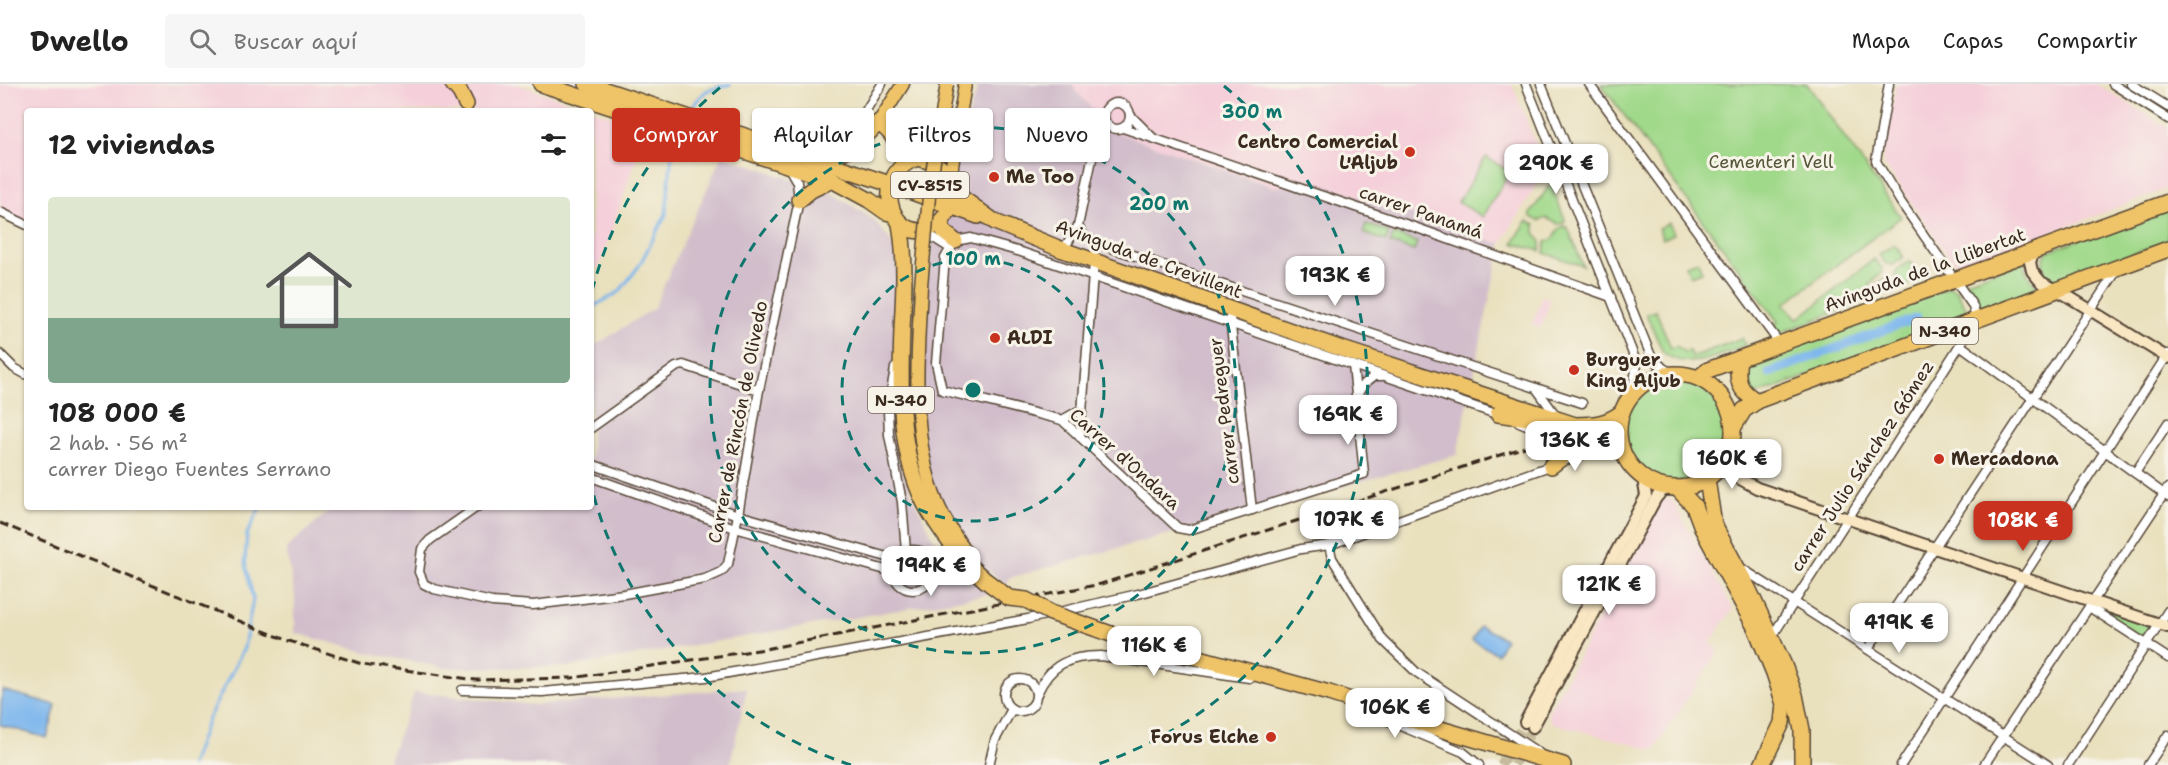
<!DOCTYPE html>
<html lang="es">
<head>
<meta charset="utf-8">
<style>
  body { margin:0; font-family:"Shantell Sans",sans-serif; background:#f6f6f6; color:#222; height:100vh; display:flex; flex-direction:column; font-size:22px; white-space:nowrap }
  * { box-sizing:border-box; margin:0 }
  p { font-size:20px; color:#767676 }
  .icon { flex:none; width:33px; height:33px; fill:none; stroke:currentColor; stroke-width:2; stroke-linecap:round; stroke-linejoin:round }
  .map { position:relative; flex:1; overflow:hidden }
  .drawer { position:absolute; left:24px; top:24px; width:570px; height:402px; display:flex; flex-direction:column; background:#fff; border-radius:6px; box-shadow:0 2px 4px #0004 }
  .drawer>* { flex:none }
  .banner { position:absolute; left:612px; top:24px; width:570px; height:54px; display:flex; gap:12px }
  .price { position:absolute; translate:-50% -51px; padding:0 14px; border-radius:12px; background:#fff; color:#222; font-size:20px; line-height:39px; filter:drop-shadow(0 2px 3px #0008) }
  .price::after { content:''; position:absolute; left:50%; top:36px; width:18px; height:14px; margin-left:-9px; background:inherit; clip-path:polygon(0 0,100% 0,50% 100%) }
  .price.current { background:#c8321e; color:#fff }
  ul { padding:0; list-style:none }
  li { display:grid; align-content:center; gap:12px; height:318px; padding:0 24px }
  li span { display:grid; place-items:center; height:186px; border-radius:6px; color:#555 }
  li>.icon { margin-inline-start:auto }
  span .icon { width:108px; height:108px; fill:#fffc; stroke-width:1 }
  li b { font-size:26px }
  h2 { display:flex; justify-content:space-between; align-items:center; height:72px; padding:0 24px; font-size:26px }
  .chip { padding:0 21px; border-radius:6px; background:#fff; box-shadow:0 2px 4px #0004; font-size:21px; line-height:54px }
  .chip.current { background:#c8321e; color:#fff }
  header { display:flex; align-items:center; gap:36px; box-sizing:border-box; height:84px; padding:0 30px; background:#fff; border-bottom:2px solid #e0e0e0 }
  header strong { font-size:28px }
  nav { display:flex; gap:33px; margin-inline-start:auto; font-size:21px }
  .search { width:420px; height:54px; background:#f6f6f6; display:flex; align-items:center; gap:15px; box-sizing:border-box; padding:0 21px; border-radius:6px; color:#767676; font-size:22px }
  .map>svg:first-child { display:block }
</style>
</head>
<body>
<header>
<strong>Dwello</strong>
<div class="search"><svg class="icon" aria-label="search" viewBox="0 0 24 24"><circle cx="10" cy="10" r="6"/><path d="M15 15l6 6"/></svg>Buscar aquí</div>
<nav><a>Mapa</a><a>Capas</a><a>Compartir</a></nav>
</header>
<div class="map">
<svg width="2168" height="681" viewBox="0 0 2168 681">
  <rect width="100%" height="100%" fill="#f7f3e8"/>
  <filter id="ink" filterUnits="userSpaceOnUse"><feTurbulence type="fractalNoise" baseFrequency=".0167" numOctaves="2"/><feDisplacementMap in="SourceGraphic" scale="12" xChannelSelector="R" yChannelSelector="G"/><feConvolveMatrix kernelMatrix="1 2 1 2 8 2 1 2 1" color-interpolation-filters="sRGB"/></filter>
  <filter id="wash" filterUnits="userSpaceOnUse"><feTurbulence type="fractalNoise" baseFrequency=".008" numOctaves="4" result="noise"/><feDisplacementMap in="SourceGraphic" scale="24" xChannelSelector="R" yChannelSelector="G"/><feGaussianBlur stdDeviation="1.35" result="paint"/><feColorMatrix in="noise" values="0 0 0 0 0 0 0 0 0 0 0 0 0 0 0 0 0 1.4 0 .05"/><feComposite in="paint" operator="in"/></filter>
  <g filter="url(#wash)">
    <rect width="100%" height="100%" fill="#e9e0bd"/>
    <!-- built -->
    <g fill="#f5cfda">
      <path d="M 0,0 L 516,0 L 647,44 L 599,183 L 591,187 L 591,27 L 27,27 L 27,143 L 0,130 Z"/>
      <path d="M 1073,0 L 1512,0 L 1546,85 L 1501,160 L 1323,101 L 1273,103 L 1098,42 L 1096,28 L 1075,7 Z"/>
      <path d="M 1896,0 L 2097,0 L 2168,44 L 2168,104 L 1974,178 L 1961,179 L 1951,176 L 1882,77 Z"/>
      <path d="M 1542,212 L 1551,215 L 1541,244 L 1532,241 Z"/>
      <path d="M 1663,415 L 1671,415 L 1733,525 L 1710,559 L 1719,566 L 1654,666 L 1552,639 L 1548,629 Z"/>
    </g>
    <!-- industrial -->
    <g fill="#d1bdcb">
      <path d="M 979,0 L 1073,0 L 1075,7 L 1096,28 L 1098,42 L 1273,103 L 1323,101 L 1501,160 L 1457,371 L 1009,494 L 1007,501 L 987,486 L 968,468 L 944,436 L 924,375 L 921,282 L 926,208 L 938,124 Z"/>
      <path d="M 722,71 L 834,110 L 874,136 L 892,159 L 899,181 L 892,331 L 898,371 L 913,414 L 933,453 L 964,487 L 991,510 L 569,583 L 444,584 L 365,568 L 295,549 L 295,512 L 286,465 L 333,423 L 591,423 L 591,264 L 654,224 Z"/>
      <path d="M 747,604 L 730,681 L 387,681 L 415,608 L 535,621 Z"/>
    </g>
    <!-- green -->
    <g fill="#a1d98b" stroke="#6e8254" stroke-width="1.5">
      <path d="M 1601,0 L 1807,0 L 1901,133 L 1784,220 L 1798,235 L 1874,175 L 1882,184 L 1881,190 L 1869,200 L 1872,203 L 1884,195 L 1891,196 L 1898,205 L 1777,250 L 1772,243 L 1778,238 Z"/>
      <path d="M 1486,73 L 1510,88 L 1483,133 L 1458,118 Z"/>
      <path d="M 1549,102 L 1552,103 L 1565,136 L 1564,139 L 1558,140 L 1546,134 L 1539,137 L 1531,133 L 1530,130 Z"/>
      <path d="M 2168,123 L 2168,157 L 2058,198 L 2048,194 C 2043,182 2040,177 2048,167 Z"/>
      <path d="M 1527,137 L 1535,141 L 1535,149 L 1541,158 L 1540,167 L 1513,159 Z"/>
      <path d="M 1669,139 L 1674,150 L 1663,155 L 1658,144 Z"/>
      <path d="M 1366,140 L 1389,148 L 1386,157 L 1363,149 Z"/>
      <path d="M 1563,142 L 1568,144 L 1583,182 L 1544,169 L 1546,158 L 1553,155 L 1558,146 Z"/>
      <path d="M 1394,150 L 1417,158 L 1414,167 L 1390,159 Z"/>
      <path d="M 1894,160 L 1904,173 L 1893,181 L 1886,180 L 1879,171 Z"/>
      <path d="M 1698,177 L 1702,188 L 1690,192 L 1686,181 Z"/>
      <path d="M 1909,177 L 1923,194 L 1903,203 L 1895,192 L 1897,186 Z"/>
      <path d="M 2024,177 C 2025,190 2031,197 2041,205 L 1982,225 L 1965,202 L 1966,197 Z"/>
      <path d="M 1949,203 L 1956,206 L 1968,227 L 1965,234 L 1756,311 L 1749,310 L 1741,288 L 1747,281 Z"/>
      <path d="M 1656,227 L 1671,264 L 1677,262 L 1684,268 L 1689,267 L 1692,273 L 1742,254 L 1745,261 C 1720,271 1687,289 1663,268 L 1646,230 Z"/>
      <circle cx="1675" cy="347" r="50"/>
      <path d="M 2094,522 L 2157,541 L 2146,557 Z"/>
    </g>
    <!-- water -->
    <g fill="#7bb6ed" stroke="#5b7086" stroke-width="1.5">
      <path d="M 1480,542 L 1505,555 L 1497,570 L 1472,556 Z"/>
      <path d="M 2,606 L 56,621 L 47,654 L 0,641 Z"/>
    </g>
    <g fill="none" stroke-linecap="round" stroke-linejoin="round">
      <!-- stream -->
      <g stroke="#7bb6ed" stroke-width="3">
        <path d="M 694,20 L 706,7 L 730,0"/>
        <path d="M 591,224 L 619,208 L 639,182 L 666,130 L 672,69 L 675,61"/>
        <path d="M 191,681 L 208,635 L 244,564 L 253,515 L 245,477 L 247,450 L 260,423"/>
      </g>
      <!-- canal -->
      <path stroke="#7bb6ed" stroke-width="9" d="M 1769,289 L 1917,234"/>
    </g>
  </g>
  <g filter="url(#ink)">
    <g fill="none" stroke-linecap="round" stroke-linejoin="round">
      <!-- secondary-tunnel -->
      <g stroke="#c6bc9d" stroke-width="10" stroke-dasharray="10 5" stroke-linecap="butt">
        <path d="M 1501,681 L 1525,638"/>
        <path d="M 1514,681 L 1533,643"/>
      </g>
      <defs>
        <g id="street">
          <path d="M 1526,0 L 1637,280 L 1632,309"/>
          <path d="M 1541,0 L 1651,272 L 1663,284 L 1672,289"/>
          <path d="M 1589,0 L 1780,260"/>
          <path d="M 2113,0 L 2168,35"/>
          <path d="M 2131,0 L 2168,23"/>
          <circle cx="1117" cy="32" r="13"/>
          <path d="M 1130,31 L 1152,53"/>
          <path d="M 1123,44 L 1414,143 L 1611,213"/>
          <path d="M 852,62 L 854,46 L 882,0"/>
          <path d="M 0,128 L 27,141"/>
          <path d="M 1078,142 L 1084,152 L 1099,160 L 1536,304 L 1557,333"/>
          <path d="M 923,147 L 950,164"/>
          <path d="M 1063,166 L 1078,142 L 1097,51 L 1100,44 L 1105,38"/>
          <path d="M 1230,234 L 1252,426"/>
          <path d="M 1960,261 L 2168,413"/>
          <path d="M 0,270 L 14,284 L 27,291"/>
          <path d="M 1353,281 L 1364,390 L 1189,446 L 1178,444 L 1062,336 L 942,306 L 936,279 L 945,174 L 955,157 L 971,154 L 1021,168 L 1502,332"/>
          <path d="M 895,284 L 888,326 L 889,351 L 902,418 L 906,467"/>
          <path d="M 1536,304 L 1582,319"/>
          <path d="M 1356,313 L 1363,301 L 1374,292 L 1381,292"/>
          <path d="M 1062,336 L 1082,325"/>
          <path d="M 1519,338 L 1557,353 L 1575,364 L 1589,368 L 1602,365 L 1624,372"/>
          <path d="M 591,344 L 676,283 L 683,281 L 759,306"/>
          <path d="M 1080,353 L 1094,178"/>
          <path d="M 591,380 L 738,431 L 887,473 L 897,474"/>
          <path d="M 2135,389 L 2168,339"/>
          <path d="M 591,393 L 735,444 L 893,488"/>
          <path d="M 477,423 L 430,456 L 422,465 L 419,488 L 424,500 L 434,505 L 492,518 L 533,521 L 624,510 L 705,495 L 721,488 L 728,480 L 738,431 L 759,306 L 799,116 L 797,98 L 788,82"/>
          <circle cx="913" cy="486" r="20"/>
          <path d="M 1741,484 L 2048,681"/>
          <path d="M 2089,523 L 2168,574"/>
          <path d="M 1771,554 L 1976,236 L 1973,222 L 1900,117 L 1876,77 L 1889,0"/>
          <path d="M 1868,565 L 2117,186"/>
          <circle cx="1020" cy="611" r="16"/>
          <path d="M 462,606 L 542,608 L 706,593 L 1028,535 L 1138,510 L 1301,465 L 1329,461"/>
          <path d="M 1037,610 C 1050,580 1069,572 1101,572 L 1249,594"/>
          <path d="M 1372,630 L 1463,668 L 1479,681"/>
          <path d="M 1539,669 L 1416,588 L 1383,556 L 1332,474 L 1329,461 L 1589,368"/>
          <path d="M 989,681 L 995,656 L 1012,625"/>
          <path d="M 1901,681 L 2168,270"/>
          <path d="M 1984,681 L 2168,404"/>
          <path d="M 2068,681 L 2168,527"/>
          <path d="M 2148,681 L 2168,651"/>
        </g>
        <g id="secondary">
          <path d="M 2034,167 L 2030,178 L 2032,187 L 2041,198 L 2066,211 L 2168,274"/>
          <path d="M 1720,384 L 1757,404 L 2168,543"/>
          <path d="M 1525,638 L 1646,412 L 1643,394"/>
          <path d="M 1533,643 L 1656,414 L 1661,408 L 1670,404"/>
        </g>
        <g id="primary">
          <path d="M 879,38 L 903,0"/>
          <path d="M 950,95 L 965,0"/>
          <path d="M 921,202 C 918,269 911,338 931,402 C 938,426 952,447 965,467"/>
        </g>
        <g id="highway">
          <path d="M 453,0 L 460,8 L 466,20"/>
          <path d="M 541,0 L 832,96 L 869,116 L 886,128 L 894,130"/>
          <path d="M 587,0 L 890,100 L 978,132"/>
          <path d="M 814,70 C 840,78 863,56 879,38 L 891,50 L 907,77"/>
          <path d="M 917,74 C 942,78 959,96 950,123 C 946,134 938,141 928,145 C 889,158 871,89 917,74 Z"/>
          <path d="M 953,105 L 962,114 L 995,138 L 1063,166 L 1342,265 L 1575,341 C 1594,341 1606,340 1621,329"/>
          <path d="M 799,116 L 811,106 L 832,96"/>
          <path d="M 940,139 L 945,149 L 955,157"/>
          <path d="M 900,140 C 906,175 904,209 902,245 C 900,304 898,366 925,420 C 936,440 950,459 964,477"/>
          <path d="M 1739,275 C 1736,295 1738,308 1758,317"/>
          <circle cx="1676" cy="347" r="57"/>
          <path d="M 1698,294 L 1708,286 L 2168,118"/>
          <path d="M 1498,330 L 1535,335"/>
          <path d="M 1733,344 L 1744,326 L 1759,316 L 2168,165"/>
          <path d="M 1551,382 C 1567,371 1580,355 1595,341"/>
          <path d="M 1707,395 L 1714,441 L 1748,504 L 1783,579 L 1795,611 L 1802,646 L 1802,681"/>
          <path d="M 1677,404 L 1694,422 L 1703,446 L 1756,545 L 1774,589 L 1784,620 L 1782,639 L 1762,681"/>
          <path d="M 1111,550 L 1329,609 L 1437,644 L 1563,681"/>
        </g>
      </defs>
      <!-- street casing -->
      <use href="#street" stroke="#554536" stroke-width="11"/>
      <!-- secondary casing -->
      <use href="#secondary" stroke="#554536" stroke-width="14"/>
      <!-- primary casing -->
      <use href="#primary" stroke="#554536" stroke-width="15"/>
      <!-- highway casing -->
      <use href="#highway" stroke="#554536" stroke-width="18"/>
      <!-- street -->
      <use href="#street" stroke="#fff" stroke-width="8"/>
      <!-- secondary -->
      <use href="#secondary" stroke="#f9e7c3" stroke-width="10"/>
      <!-- primary -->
      <use href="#primary" stroke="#efc469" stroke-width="12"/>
      <!-- highway -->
      <use href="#highway" stroke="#efc469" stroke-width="15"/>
      <!-- rail -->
      <path stroke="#3b2a1e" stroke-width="3" stroke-dasharray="9 4.5" stroke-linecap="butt" d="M 0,439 L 286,556 L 362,580 L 476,596 L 572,594 L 765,565 L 1101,500 L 1528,362"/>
      <defs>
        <path id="primary-bridge" d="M 921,202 L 930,101 L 947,0"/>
        <path id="highway-bridge" d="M 964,477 L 985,496 L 1009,514 L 1026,516 L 1051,529 L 1111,550"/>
      </defs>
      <!-- primary-bridge casing -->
      <use href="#primary-bridge" stroke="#554536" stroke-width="15" stroke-linecap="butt"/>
      <!-- highway-bridge casing -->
      <use href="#highway-bridge" stroke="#554536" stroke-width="18" stroke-linecap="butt"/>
      <!-- primary-bridge -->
      <use href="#primary-bridge" stroke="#efc469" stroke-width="12"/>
      <!-- highway-bridge -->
      <use href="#highway-bridge" stroke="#efc469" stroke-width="15"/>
    </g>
  </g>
  <!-- distance rings -->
  <g fill="none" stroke="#0f766e" stroke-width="3" stroke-dasharray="10 8">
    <circle cx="973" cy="306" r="131"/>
    <circle cx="973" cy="306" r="263"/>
    <path d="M851 681A394 394 0 0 1 592 405M592 207A394 394 0 0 1 722 2M1224 2A394 394 0 0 1 1095 681"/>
  </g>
  <!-- markers -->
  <g fill="#c8321e" stroke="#f7f3e8" stroke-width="2">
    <circle cx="1410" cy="68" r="6"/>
    <circle cx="994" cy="93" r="6"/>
    <circle cx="995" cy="254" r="6"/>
    <circle cx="1574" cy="286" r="6"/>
    <circle cx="1939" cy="375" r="6"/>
    <circle cx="1271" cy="653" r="6"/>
  </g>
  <g text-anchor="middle" stroke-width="6" stroke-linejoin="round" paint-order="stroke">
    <!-- shield labels -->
    <g fill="#f7f3e8" stroke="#73665b" stroke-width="1.5">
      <rect x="891" y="88" width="78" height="26" rx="4.5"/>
      <rect x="1912" y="234" width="66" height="26" rx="4.5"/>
      <rect x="868" y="303" width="66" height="26" rx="4.5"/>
    </g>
    <g font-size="16" font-weight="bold" fill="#3b2a1e">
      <text x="930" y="107">CV-8515</text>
      <text x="1945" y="253">N-340</text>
      <text x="901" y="322">N-340</text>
    </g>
    <!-- poi labels -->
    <g font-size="18" font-weight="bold" fill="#3b2a1e" stroke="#f7f3e8" text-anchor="start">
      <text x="1398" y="64" text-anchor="end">Centro Comercial<tspan x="1398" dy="21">L'Aljub</tspan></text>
      <text x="1006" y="99">Me Too</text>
      <text x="1007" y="260">ALDI</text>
      <text x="1586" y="282">Burguer<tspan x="1586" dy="21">King Aljub</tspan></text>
      <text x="1951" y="381">Mercadona</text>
      <text x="1259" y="659" text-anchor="end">Forus Elche</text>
    </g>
    <!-- park labels -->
    <g font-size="18" fill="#545639" stroke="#f7f3e8">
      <text x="1771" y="84">Cementeri Vell</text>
    </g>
    <!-- street labels -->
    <g font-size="18" fill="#3b2a1e" stroke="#f7f3e8">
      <text transform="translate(1421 128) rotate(19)" y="6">carrer Panamá</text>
      <text transform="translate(1149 175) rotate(20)" y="6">Avinguda de Crevillent</text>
      <text transform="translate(1925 186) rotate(-20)" y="6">Avinguda de la Llibertat</text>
      <text transform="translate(1224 327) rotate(-97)" y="6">carrer Pedreguer</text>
      <text transform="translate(738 338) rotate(-79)" y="6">Carrer de Rincón de Olivedo</text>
      <text transform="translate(1125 375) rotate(42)" y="6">Carrer d'Ondara</text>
      <text transform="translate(1862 382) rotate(-57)" y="6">carrer Julio Sánchez Gómez</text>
    </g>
  </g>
  <circle cx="973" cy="306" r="9" fill="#0f766e" stroke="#f7f3e8" stroke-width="3"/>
  <g font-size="18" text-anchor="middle" font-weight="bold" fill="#0f766e" stroke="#f7f3e8" stroke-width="6" stroke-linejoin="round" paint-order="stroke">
    <text x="1252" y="34">300 m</text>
    <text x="1159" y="126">200 m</text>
    <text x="973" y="181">100 m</text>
  </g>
</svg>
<b class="price" style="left:1556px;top:111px">290K €</b>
<b class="price" style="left:1335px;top:223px">193K €</b>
<b class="price" style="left:1348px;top:362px">169K €</b>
<b class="price" style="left:1575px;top:388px">136K €</b>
<b class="price" style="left:1732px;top:406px">160K €</b>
<b class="price" style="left:1349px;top:467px">107K €</b>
<b class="price current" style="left:2023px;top:468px">108K €</b>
<b class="price" style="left:931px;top:513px">194K €</b>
<b class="price" style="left:1609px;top:532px">121K €</b>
<b class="price" style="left:1899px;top:570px">419K €</b>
<b class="price" style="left:1154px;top:593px">116K €</b>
<b class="price" style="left:1395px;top:655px">106K €</b>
<div class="banner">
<a class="chip current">Comprar</a>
<a class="chip">Alquilar</a>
<a class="chip">Filtros</a>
<a class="chip">Nuevo</a>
</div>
<section class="drawer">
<h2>12 viviendas<svg class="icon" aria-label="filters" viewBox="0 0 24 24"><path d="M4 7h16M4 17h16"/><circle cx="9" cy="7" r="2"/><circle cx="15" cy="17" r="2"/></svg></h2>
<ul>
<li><span style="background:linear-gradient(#dfe7d0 65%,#7fa58c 0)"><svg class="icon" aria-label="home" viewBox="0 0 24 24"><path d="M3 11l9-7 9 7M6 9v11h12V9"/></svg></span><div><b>108 000 €</b><p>2 hab. · 56 m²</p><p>carrer Diego Fuentes Serrano</p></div></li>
</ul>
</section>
</div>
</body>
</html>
